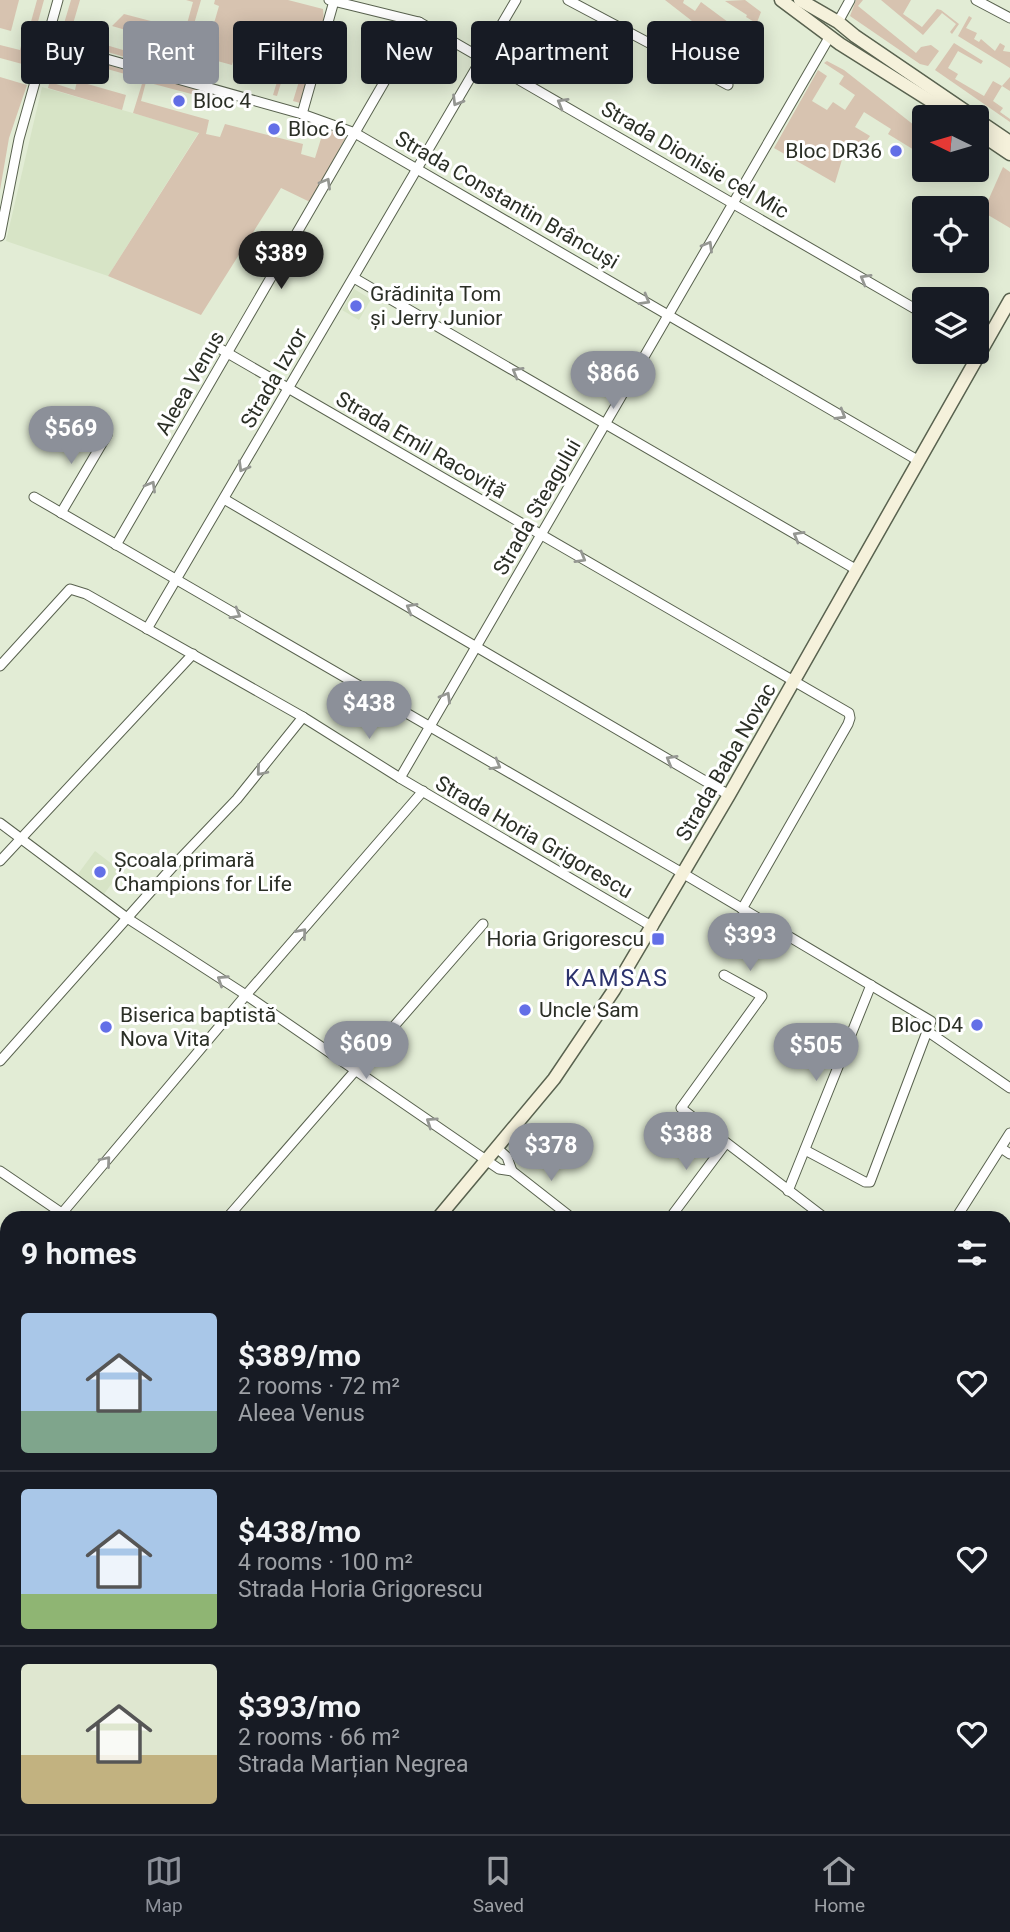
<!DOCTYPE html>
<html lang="en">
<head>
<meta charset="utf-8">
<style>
  body { margin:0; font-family:Roboto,sans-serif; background:#20242c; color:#f1f3f6; height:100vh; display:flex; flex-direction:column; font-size:26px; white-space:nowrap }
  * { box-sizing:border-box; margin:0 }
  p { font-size:23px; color:#9ea1a6 }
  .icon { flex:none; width:38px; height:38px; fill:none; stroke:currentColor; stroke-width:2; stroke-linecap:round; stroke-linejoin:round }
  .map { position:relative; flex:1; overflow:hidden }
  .sheet { position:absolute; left:0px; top:1211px; width:1012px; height:623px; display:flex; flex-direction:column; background:#171b24; border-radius:21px 21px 0 0; box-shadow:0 4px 18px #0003 }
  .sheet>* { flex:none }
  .top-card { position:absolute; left:21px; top:21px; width:970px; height:63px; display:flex; gap:14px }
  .needle { width:46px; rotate:275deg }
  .buttons { position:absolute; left:912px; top:105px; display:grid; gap:14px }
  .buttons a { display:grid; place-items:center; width:77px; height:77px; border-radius:7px; background:#171b24; box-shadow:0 4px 18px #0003; font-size:35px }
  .price { position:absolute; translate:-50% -60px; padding:0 16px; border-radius:24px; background:#8c9099; color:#fff; font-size:23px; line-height:46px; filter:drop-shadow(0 2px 4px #0008) }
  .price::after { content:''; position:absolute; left:50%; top:42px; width:21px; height:16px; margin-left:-10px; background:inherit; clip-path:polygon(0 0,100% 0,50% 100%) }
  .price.current { background:#222; color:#fff }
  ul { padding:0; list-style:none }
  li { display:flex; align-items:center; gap:21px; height:175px; padding:0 21px }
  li+li { border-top:2px solid #363941 }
  li span { display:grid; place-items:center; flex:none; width:196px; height:140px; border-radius:7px; color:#555 }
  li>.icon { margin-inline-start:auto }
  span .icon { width:84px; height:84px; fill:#fffc; stroke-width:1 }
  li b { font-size:30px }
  h2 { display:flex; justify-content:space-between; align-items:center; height:84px; padding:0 21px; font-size:30px }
  .chip { padding:0 24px; border-radius:7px; background:#171b24; box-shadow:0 4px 18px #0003; font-size:24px; line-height:63px }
  .chip.current { background:#8c9099; color:#fff }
  .menu { display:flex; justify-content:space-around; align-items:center; height:98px; border-top:2px solid #363941; background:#171b24; font-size:19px; color:#9ea1a6 }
  .menu a { display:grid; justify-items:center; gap:4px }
  .menu .current { color:#8c9099 }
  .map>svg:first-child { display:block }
</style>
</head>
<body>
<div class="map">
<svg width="1010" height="1834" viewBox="0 0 1010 1834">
  <rect width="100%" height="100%" fill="#e2ecd5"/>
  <!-- built -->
  <g fill="#d7e4c6">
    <path d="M 42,87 L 199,132 L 108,276 L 6,241 Z"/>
    <path d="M 354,289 L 371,299 L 359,320 L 342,310 Z"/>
    <path d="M 95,851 L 121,871 L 104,894 L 78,874 Z"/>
  </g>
  <!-- green -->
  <g fill="#d7c3b0">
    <path d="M 0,0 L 19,0 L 11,31 L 0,28 Z"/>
    <path d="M 37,0 L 44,0 L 26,65 L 0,58 L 0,45 L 20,50 L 25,29 L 29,29 Z"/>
    <path d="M 71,0 L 80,0 L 70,34 L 97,42 L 95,47 L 60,37 Z"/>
    <path d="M 186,0 L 201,0 L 187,48 L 112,26 L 124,14 L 166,25 L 163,36 L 174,39 L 177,30 L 185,31 L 193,2 Z"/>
    <path d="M 215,0 L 288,0 L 323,9 L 324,21 L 300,103 L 293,101 L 308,52 L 292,47 L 277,96 L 273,95 L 279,75 L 246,66 L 256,28 L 243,25 L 232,65 L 199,56 L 204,43 L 208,44 L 219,6 L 214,4 Z"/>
    <path d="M 665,0 L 684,0 L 683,3 L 695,11 L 701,2 L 732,25 L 728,31 L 711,21 L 707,27 L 692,21 Z"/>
    <path d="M 745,0 L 761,12 L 746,51 L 735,46 L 740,39 L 744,41 L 756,23 L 746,17 L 747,15 L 725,1 Z"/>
    <path d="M 856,0 L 863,0 L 858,6 L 916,53 L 921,47 L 931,45 L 939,51 L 928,66 L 920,64 L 850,16 Z"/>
    <path d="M 881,0 L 911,0 L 903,14 L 922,27 L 937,9 L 941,10 L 959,24 L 952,34 L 950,32 L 956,24 L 942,13 L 923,35 Z"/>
    <path d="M 969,16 L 972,18 L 966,28 L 977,33 L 974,39 L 979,42 L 981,39 L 995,51 L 1000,43 L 1005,46 L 1003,51 L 1010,52 L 1010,68 L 958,36 Z"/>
    <path d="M 954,43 L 983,61 L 981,64 L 958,51 L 948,68 L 958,74 L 955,79 L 984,96 L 993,81 L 1002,86 L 1010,77 L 1010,91 L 1002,86 L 993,101 L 1003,108 L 1000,112 L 1010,119 L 1010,122 L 935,70 Z"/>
    <path d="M 106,45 L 181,67 L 180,73 L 104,51 Z"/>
    <path d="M 64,52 L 132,72 L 132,76 L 61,56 L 53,83 L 75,90 L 77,81 L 126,95 L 122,110 L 48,88 L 56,60 Z"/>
    <path d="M 827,61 L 844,70 L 924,133 L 919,139 L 924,144 L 924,156 L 888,134 L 891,129 L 864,112 L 855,127 L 870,136 L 865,143 L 869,146 L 847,143 L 835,183 L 774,148 L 818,70 L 827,76 L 812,101 L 827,110 L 833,102 L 845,110 L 855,95 L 839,84 L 844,76 L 824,63 Z"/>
    <path d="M 145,74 L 219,96 L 218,101 L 146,82 L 141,101 L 209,120 L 206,134 L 220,137 L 225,124 L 303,144 L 301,154 L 315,158 L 324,129 L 347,135 L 310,202 L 281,188 L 201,315 L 108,276 L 199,133 L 133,113 Z"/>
    <path d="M 0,77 L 27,85 L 9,138 L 0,190 Z"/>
    <path d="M 1003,167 L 1010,172 L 1010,228 L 983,212 Z"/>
    <path d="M 0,1568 L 7,1571 L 7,1628 L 0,1636 Z"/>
  </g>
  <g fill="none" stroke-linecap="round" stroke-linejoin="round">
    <defs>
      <g id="street">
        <path d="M 329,0 L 419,22 L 924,314"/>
        <path d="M 568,0 L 728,85"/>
        <path d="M 976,0 L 1010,18"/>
        <path d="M 838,22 L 850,0"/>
        <path d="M 46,42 L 302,114 L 355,133 L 919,461"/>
        <path d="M 302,114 L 334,1"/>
        <path d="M 0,236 L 19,139 L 58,0"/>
        <path d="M 354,278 L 857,570"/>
        <path d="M 212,344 L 849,713 L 850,718 L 848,724 L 742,909"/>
        <path d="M 34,497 L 684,874 L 931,1021 L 870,1182 L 865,1182 L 805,1150"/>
        <path d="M 224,499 L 729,795"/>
        <path d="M 61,513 L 107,435"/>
        <path d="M 116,545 L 419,22"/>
        <path d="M 147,629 L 516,0"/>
        <path d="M 0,666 L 70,589 L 86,594 L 303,717 L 400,778 L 653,927"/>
        <path d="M 400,778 L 830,36"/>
        <path d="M 0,823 L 127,918 L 246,995 L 499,1169 L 512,1171 L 572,1218"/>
        <path d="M 0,861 L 193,654"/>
        <path d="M 724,975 L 762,996 L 681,1108 L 825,1218"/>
        <path d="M 927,1031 L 1010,1088"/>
        <path d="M 0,1061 L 176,863 L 237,799 L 303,717"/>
        <path d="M 497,1148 L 507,1157 L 512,1171"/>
        <path d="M 1001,1148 L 1010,1154"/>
        <path d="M 0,1171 L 69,1218"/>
        <path d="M 788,1191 L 871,985"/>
        <path d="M 58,1218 L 246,995 L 423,791"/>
        <path d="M 227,1218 L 483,924"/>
        <path d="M 670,1218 L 726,1143"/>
        <path d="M 956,1218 L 1010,1133"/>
        <path d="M 0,1291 L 7,1282"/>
        <path d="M 1004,1328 L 1010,1331"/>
        <path d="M 1004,1370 L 1010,1368"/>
        <path d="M 1004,1437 L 1010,1437"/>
        <path d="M 0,1503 L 7,1495"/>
        <path d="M 1004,1603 L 1010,1603"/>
        <path d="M 1004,1679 L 1010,1679"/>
        <path d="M 578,1834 L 578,1827"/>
      </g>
      <g id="secondary">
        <path d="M 781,0 L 840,44 L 956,117"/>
        <path d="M 800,0 L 838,22 L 855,36 L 974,117"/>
        <path d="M 976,119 L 1010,142"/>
        <path d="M 976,131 L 1010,154"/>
        <path d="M 438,1218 L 554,1079 L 614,990 L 729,795 L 1010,300"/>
        <path d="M 0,1734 L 7,1726"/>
        <path d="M 1004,1741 L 1010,1741"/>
      </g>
    </defs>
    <!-- street casing -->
    <use href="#street" stroke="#59624f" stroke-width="11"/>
    <!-- secondary casing -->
    <use href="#secondary" stroke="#59624f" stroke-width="15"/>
    <!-- street -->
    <use href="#street" stroke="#fff" stroke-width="9"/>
    <!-- secondary -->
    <use href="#secondary" stroke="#f5f1db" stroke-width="12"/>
  </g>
  <!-- one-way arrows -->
  <defs><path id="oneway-chevron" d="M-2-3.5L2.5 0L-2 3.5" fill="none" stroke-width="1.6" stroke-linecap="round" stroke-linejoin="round" transform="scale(1.75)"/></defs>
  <g stroke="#959792">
    <use href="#oneway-chevron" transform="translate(457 101) rotate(121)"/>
    <use href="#oneway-chevron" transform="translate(562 103) rotate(-150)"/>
    <use href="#oneway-chevron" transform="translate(326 183) rotate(-60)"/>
    <use href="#oneway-chevron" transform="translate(708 246) rotate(-60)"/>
    <use href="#oneway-chevron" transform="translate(865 279) rotate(-150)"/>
    <use href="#oneway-chevron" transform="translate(645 300) rotate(30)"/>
    <use href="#oneway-chevron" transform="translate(517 372) rotate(-150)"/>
    <use href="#oneway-chevron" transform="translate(841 415) rotate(31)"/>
    <use href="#oneway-chevron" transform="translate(243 467) rotate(120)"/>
    <use href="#oneway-chevron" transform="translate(151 486) rotate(-60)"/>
    <use href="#oneway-chevron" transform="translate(798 536) rotate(-150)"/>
    <use href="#oneway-chevron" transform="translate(581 558) rotate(30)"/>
    <use href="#oneway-chevron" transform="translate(411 608) rotate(-150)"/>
    <use href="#oneway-chevron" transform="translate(236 614) rotate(30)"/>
    <use href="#oneway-chevron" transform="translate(446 697) rotate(-60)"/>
    <use href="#oneway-chevron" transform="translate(671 760) rotate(-150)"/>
    <use href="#oneway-chevron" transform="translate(496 765) rotate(30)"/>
    <use href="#oneway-chevron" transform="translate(261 771) rotate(130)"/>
    <use href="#oneway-chevron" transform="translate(302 933) rotate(-49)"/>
    <use href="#oneway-chevron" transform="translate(222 980) rotate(-147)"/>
    <use href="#oneway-chevron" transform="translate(431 1122) rotate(-146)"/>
    <use href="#oneway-chevron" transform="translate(106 1161) rotate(-50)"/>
  </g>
  <!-- markers -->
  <g fill="#636fe7" stroke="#fff" stroke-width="2.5">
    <circle cx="179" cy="101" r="7"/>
    <circle cx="274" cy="129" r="7"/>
    <circle cx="896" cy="151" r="7"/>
    <circle cx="356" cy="306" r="7"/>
    <circle cx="100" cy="872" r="7"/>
    <rect x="651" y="932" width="14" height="14" rx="3.5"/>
    <circle cx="525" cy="1010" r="7"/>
    <circle cx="977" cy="1025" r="7"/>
    <circle cx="106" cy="1027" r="7"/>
  </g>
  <g text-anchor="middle" stroke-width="6" stroke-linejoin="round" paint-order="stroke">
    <!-- poi labels -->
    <g font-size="21" fill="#2b2f26" stroke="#fff" text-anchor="start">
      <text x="193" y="108">Bloc 4</text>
      <text x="288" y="136">Bloc 6</text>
      <text x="882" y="158" text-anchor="end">Bloc DR36</text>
      <text x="370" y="301">Grădinița Tom<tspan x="370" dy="24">și Jerry Junior</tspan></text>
      <text x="114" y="867">Școala primară<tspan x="114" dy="24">Champions for Life</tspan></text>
      <text x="644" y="946" text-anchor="end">Horia Grigorescu</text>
      <text x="539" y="1017">Uncle Sam</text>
      <text x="120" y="1022">Biserica baptistă<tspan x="120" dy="24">Nova Vita</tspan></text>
      <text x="963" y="1032" text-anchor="end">Bloc D4</text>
    </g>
    <!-- street labels -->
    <g font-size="21" fill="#2b2f26" stroke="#fff">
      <text transform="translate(695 160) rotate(30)" y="7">Strada Dionisie cel Mic</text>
      <text transform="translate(507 200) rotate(30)" y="7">Strada Constantin Brâncuși</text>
      <text transform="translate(274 378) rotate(-60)" y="7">Strada Izvor</text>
      <text transform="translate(190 383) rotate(-60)" y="7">Aleea Venus</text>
      <text transform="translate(421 445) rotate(30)" y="7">Strada Emil Racoviță</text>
      <text transform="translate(537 507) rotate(-60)" y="7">Strada Steagului</text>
      <text transform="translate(726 762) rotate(-60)" y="7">Strada Baba Novac</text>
      <text transform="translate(534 837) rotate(30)" y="7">Strada Horia Grigorescu</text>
    </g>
    <!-- neighbourhood labels -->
    <g font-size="23" letter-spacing="2" fill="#2c336d" stroke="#fff">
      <text x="617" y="986">KAMSAS</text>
    </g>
  </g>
</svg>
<div class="buttons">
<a><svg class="needle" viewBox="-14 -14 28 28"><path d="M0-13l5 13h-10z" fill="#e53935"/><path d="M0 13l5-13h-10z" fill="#9ea1a6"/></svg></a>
<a><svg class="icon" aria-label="locate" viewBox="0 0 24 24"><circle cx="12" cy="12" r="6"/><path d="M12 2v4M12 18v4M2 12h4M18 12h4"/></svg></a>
<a><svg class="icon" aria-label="layers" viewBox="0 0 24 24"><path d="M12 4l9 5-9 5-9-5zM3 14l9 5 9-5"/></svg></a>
</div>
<b class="price current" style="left:281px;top:291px">$389</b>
<b class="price" style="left:613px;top:411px">$866</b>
<b class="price" style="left:71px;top:466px">$569</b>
<b class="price" style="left:369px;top:741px">$438</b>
<b class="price" style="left:750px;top:973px">$393</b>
<b class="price" style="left:366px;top:1081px">$609</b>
<b class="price" style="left:816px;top:1083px">$505</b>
<b class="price" style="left:686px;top:1172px">$388</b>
<b class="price" style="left:551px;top:1183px">$378</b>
<div class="top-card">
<a class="chip">Buy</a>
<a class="chip current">Rent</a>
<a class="chip">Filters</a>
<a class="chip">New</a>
<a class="chip">Apartment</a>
<a class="chip">House</a>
</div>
<section class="sheet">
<h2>9 homes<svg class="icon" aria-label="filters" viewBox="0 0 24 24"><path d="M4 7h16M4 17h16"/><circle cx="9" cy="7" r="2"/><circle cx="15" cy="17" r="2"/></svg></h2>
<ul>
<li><span style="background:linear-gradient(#a9c7e8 70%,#7fa58c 0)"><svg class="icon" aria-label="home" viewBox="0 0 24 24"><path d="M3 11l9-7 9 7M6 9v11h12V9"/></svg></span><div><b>$389/mo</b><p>2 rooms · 72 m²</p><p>Aleea Venus</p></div><svg class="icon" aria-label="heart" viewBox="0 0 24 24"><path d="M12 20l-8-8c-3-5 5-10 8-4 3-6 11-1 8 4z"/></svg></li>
<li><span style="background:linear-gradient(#a9c7e8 75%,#8fb573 0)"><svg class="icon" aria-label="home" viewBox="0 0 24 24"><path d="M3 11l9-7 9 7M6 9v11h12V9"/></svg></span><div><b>$438/mo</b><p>4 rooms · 100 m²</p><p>Strada Horia Grigorescu</p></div><svg class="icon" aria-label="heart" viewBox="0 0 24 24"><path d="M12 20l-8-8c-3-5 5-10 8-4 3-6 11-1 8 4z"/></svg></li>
<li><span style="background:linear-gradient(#dfe7d0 65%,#c2b280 0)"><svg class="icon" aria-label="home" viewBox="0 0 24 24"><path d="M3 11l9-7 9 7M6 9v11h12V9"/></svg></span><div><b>$393/mo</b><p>2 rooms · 66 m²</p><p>Strada Marțian Negrea</p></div><svg class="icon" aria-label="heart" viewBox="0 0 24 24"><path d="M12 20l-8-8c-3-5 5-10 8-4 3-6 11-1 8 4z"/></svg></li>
</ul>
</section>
</div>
<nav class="menu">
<a class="current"><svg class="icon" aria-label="map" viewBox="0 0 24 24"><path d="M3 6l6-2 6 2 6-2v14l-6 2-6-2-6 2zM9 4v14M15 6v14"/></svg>Map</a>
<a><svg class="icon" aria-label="saved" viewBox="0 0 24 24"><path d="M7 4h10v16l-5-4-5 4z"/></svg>Saved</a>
<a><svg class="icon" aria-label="home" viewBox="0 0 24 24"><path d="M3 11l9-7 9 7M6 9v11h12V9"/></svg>Home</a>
</nav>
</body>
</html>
